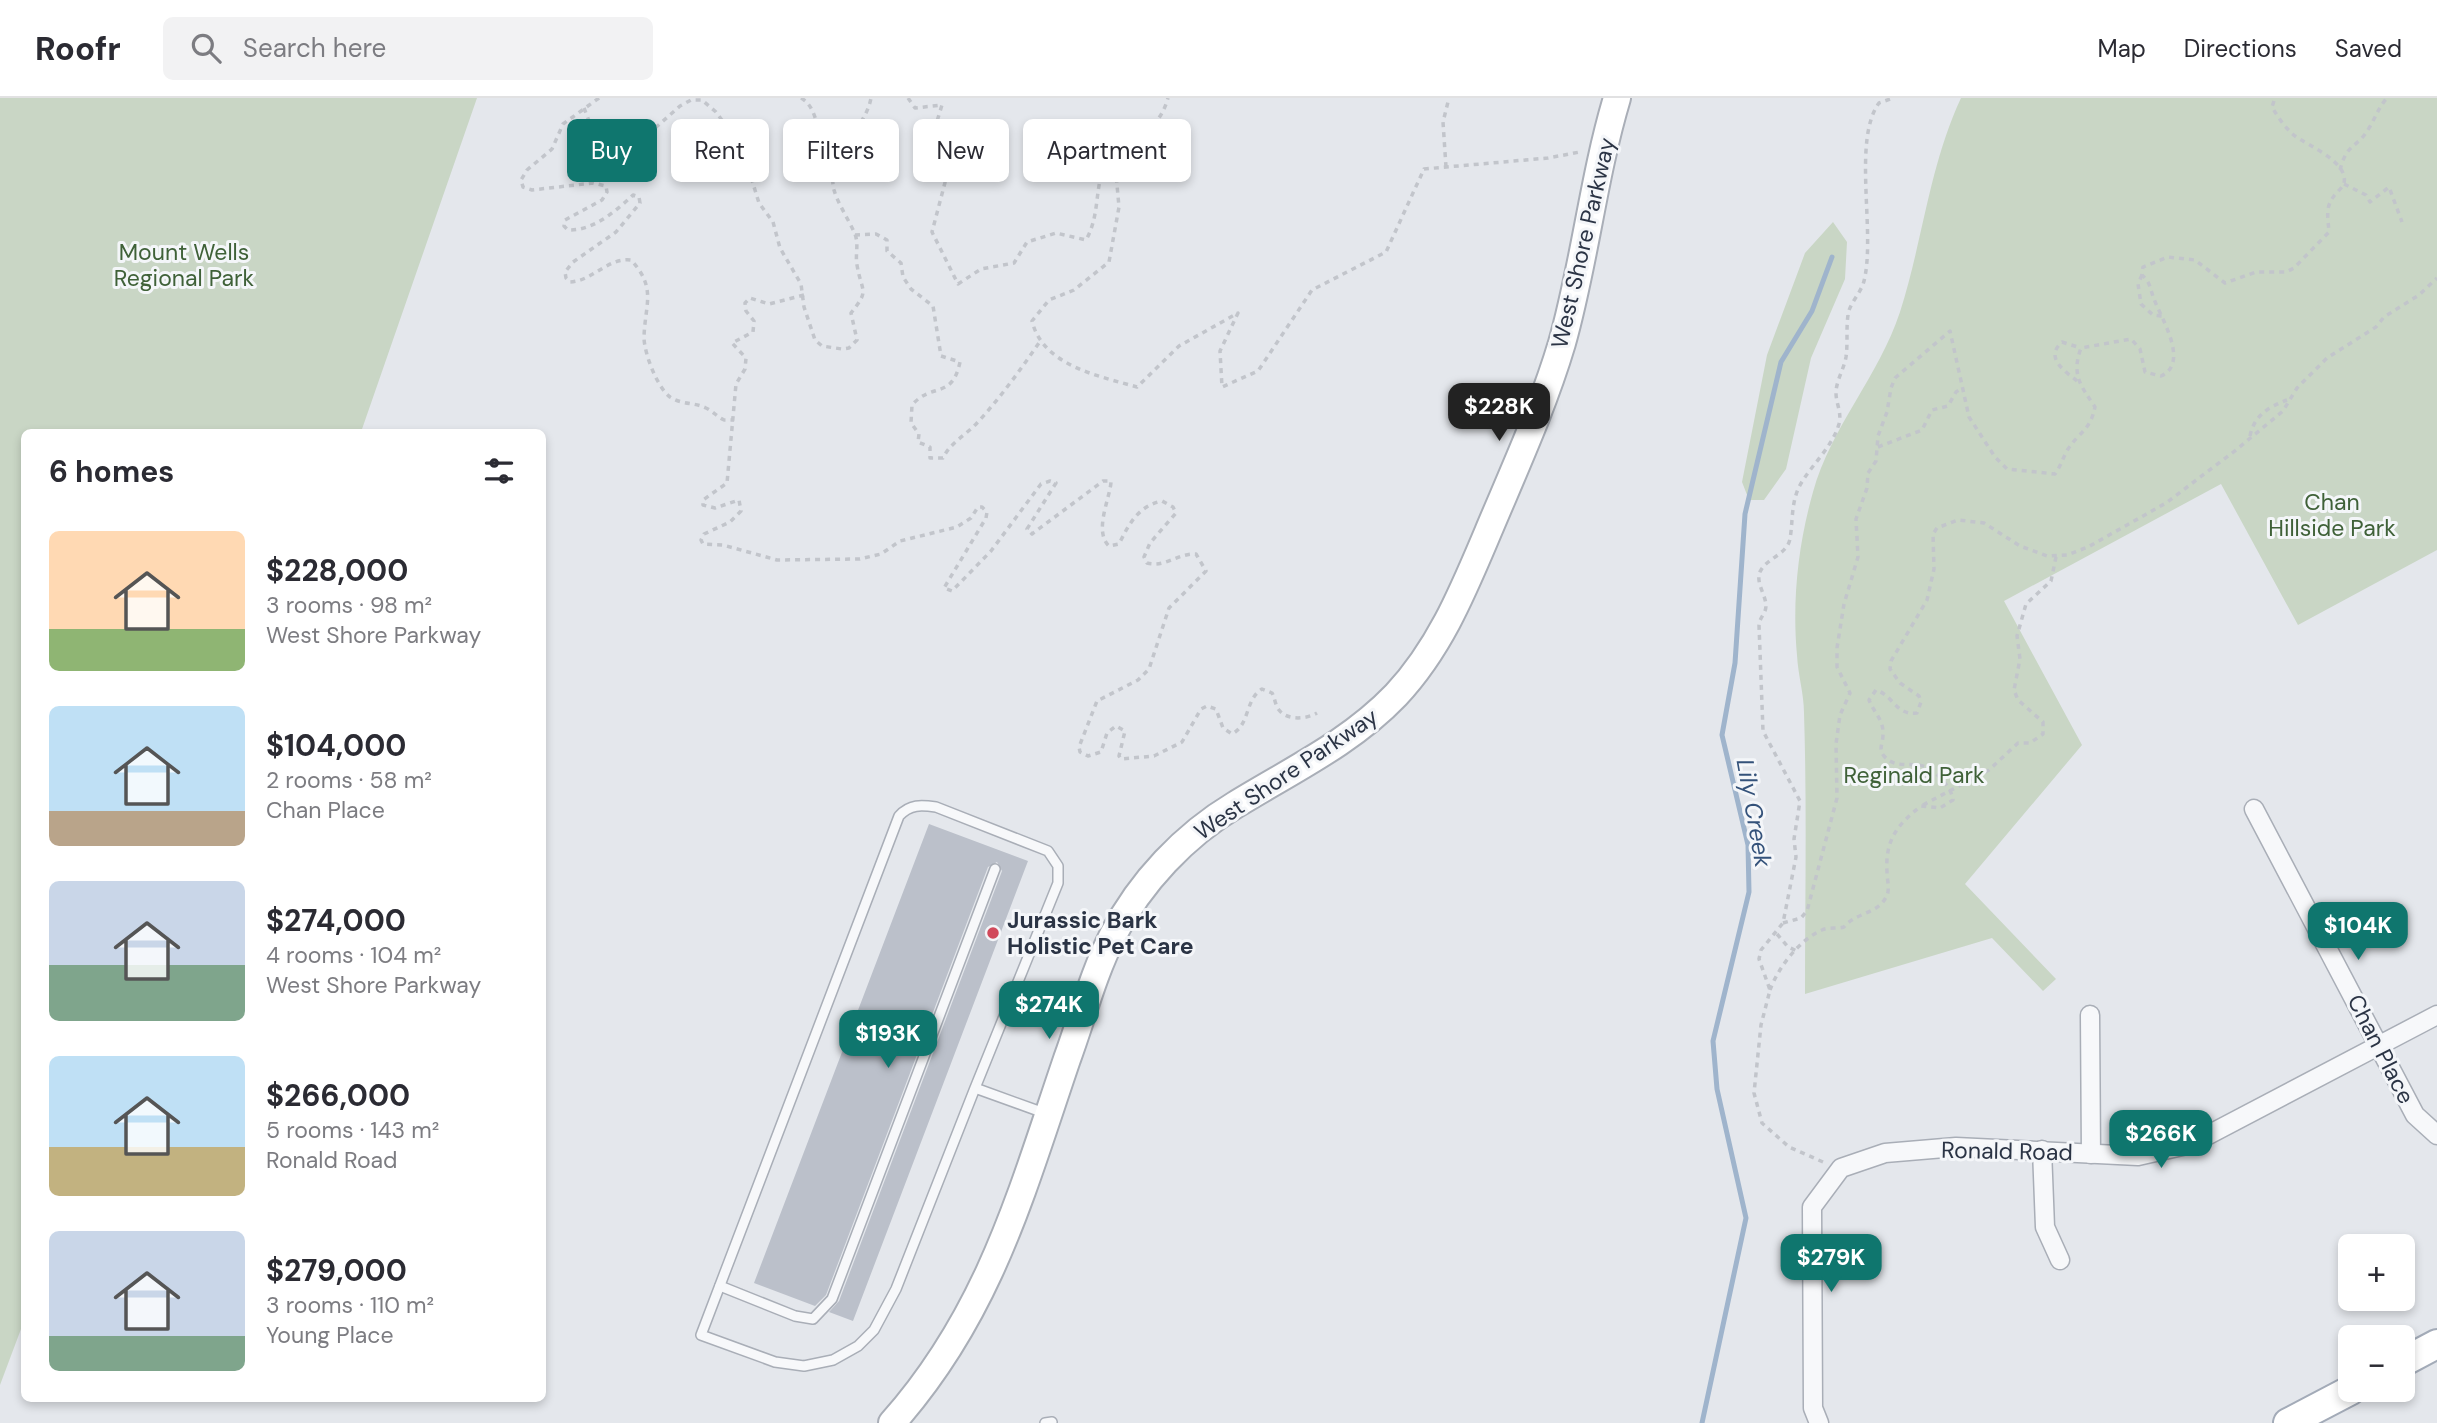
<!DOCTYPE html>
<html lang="en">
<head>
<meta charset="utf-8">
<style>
  body { margin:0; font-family:"DM Sans",sans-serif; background:#f2f2f3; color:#2b2b33; height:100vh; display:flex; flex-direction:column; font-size:26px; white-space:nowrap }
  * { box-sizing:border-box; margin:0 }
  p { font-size:23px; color:#7c7c81 }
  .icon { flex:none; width:38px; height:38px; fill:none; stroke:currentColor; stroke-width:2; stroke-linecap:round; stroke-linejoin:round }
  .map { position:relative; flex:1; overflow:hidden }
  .details { position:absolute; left:21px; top:331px; width:525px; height:973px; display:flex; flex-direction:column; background:#fff; border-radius:10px; box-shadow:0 4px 10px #0003 }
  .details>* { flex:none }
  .banner { position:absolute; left:567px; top:21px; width:665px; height:63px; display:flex; gap:14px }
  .fabs { position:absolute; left:2338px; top:1136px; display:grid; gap:14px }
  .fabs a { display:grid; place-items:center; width:77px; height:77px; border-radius:10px; background:#fff; box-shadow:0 4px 10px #0003; font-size:35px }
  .price { position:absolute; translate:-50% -60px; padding:0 16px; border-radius:14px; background:#0f766e; color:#fff; font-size:23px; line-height:46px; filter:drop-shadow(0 2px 4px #0008) }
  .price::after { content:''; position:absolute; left:50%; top:42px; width:21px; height:16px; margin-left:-10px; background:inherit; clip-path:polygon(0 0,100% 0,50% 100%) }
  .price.current { background:#222; color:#fff }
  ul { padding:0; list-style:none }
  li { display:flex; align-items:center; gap:21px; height:175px; padding:0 28px }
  li span { display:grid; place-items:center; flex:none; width:196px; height:140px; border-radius:10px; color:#555 }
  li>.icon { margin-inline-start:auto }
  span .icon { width:84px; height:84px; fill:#fffc; stroke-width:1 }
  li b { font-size:30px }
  h2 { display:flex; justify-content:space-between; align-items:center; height:84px; padding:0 28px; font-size:30px }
  .chip { padding:0 24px; border-radius:10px; background:#fff; box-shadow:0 4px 10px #0003; font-size:24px; line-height:63px }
  .chip.current { background:#0f766e; color:#fff }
  header { display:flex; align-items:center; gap:42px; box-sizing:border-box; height:98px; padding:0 35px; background:#fff; border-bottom:2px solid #e1e1e2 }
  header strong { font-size:33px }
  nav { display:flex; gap:38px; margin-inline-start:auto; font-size:24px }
  .search { width:490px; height:63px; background:#f2f2f3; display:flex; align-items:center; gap:18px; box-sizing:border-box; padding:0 24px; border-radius:10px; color:#7c7c81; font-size:26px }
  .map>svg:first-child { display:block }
</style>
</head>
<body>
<header>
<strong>Roofr</strong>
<div class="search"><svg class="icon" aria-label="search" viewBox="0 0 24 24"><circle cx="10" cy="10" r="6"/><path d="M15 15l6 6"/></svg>Search here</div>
<nav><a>Map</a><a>Directions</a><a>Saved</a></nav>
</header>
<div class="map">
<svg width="2437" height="1325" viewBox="0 0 2437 1325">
  <rect width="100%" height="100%" fill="#e4e7ec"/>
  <!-- green -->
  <g fill="#c9d6c5">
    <path d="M 0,0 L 477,0 L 361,334 L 24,334 L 24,1223 L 0,1287 Z"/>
    <path d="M 1961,0 L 2437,0 L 2437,452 L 2298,527 L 2221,386 L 2004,503 L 2082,647 L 1965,786 L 2056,881 L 2043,893 L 1992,840 L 1805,896 C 1805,803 1807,709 1804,615 C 1804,596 1798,577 1797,557 C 1792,503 1798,447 1813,394 C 1831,329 1879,278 1900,214 C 1923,142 1929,69 1961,0 Z"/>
    <path d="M 1833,124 L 1847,144 L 1845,181 L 1811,260 L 1786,371 L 1764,402 L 1749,402 L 1742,384 L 1767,257 L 1805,155 Z"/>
  </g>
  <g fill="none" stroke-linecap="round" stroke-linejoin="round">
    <!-- stream -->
    <path stroke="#9fb4cc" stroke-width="5" d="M 1702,1325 L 1746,1120 L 1717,991 L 1713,943 L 1749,794 L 1748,747 L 1722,637 L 1735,565 L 1745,416 L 1781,264 L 1812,213 L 1832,159"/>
  </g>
  <!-- building -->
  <path fill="#bbc0ca" d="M 929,726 L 1028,763 L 853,1223 L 829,1214 L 839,1203 L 1002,773 L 997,764 L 988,769 L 826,1197 L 815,1208 L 754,1185 Z"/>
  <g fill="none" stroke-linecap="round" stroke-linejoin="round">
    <defs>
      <g id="service">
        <path d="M 975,990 L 896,1191 L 874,1232 L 858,1248 L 833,1262 L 804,1268 L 775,1264 L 701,1237 L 899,718 C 910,706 921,707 936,709 L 1048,753 L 1058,768 L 1058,785 L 975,990 L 1047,1016"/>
        <path d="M 720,1188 L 795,1218 L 813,1221 L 832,1201 L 995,771"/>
        <path d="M 1045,1325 L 1052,1324"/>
      </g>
      <g id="minor">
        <path d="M 2254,711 L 2415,1017 L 2437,1037"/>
        <path d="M 2090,917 L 2091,1056"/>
        <path d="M 2042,1052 L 2045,1129 L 2060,1162"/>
        <path d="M 1819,1325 L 1813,1310 L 1812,1109 L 1841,1070 L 1885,1055 L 1956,1049 L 2138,1058 L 2191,1046 L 2437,917"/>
      </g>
      <path id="secondary" d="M 892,1325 C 989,1216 1021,1096 1067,961 C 1082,920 1093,876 1113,837 C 1140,784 1185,737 1235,707 C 1292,672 1350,645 1396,597 C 1440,550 1463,493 1488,434 C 1514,372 1543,309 1562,245 C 1585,164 1593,80 1617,0"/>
      <g id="primary">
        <path d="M 2403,1264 L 2437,1246"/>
        <path d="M 2288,1325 L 2351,1292"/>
      </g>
    </defs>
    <!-- service casing -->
    <use href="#service" stroke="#a9aeb7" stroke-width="12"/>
    <!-- minor casing -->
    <use href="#minor" stroke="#a9aeb7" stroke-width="21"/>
    <!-- secondary casing -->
    <use href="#secondary" stroke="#a9aeb7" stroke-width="30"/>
    <!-- primary casing -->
    <use href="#primary" stroke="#a3abb8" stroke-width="32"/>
    <!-- path -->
    <g stroke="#c2c5cb" stroke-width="3.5" stroke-dasharray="5 5" stroke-linecap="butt">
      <path d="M 599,0 L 563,26 L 552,51 L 527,72 L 521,82 L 523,89 L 532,92 L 593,85 L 606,88 L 607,94 L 602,102 L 565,122 L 564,128 L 568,132 C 593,133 616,113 633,97 L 639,99 L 640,105 L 616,134 L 573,164 L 565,174 L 566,180 L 570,184 C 593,183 608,159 631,162 C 657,190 645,206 644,239 C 644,255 657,289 670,299 C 682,307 694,304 706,310 C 713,313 717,319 724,322 L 734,322"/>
      <path d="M 801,0 C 821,11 813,42 838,58"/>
      <path d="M 908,0 L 915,10 L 942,7 L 933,36 L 947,77 L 932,134 L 958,186 L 981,171 L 1014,165 L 1027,144 L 1056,135 L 1086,142 C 1103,112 1091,81 1114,49 C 1130,27 1155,44 1168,0"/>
      <path d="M 584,10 L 591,28 L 576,43 L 580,52 L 606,47 L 632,34 L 654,31 L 680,8 L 691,2 L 702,2 L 716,14 L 730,33 L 747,66 L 759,105 L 773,124 L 780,150 L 801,186 L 804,209 L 815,242 L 822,248 L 842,251 L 849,250 L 857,242 L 851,215 C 870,191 862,196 857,167 C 855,156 859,147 855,136 C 849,122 838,106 834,92 C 825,54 865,34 871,0"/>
      <path d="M 1170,31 C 1154,46 1129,47 1115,65 L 1119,109 L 1109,164 L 1074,192 L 1049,202 L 1032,223 C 1043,268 1099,278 1137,289 L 1179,248 L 1238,215 L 1220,253 L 1222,289 L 1258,273 L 1312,192 L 1386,154 L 1424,71 L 1548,60 L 1580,54"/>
      <path d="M 1446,69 L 1443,24 L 1449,0"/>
      <path d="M 2340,72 C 2347,44 2357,51 2369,30 C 2376,19 2378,10 2387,0"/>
      <path d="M 2344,86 L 2366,97 L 2370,104 L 2389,89 L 2402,124"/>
      <path d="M 855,137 L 876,136 L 887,142 L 887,153 L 901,165 L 903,179 L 911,191 L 933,208 L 941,258 L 960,264 C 952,302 932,284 912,307 L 911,325 L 919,336 L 918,344 L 930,349 L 930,360 L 943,360 C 950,345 966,337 977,325 C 1001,299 1021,271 1041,242"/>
      <path d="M 2142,177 L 2138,186 L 2141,206 L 2153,217 L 2162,218"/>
      <path d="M 804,197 L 769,206 L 750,200 L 745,205 L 746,213 L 754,223 L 753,234 L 732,245 L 746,260 L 745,271 L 736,286 L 727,385 L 703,402 L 703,407 L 715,410 L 739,402 L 741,413 L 730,424 L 704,436 L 701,442 L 703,446 L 723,447 L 777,462 L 860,461 L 881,456 L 900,443 L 957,429 L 971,420 L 978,409 L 982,409 L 987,414 L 986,420 L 944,490 L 952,493 L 991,453 L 1041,386 L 1050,383 L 1056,385 L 1027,431 L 1032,436 L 1103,383 L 1111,383 C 1111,398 1093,433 1109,448 L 1119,446 C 1129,426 1138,408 1162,403 L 1173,409 L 1176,415 L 1150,445 L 1144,459 L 1147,465 C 1165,470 1178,455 1196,456 L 1206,473 L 1169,510 L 1149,571 L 1138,582 L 1097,603 L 1079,649 L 1080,654 L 1088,658 L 1101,654 L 1107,635 L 1116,628 L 1125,633 L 1119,658 L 1121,661 L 1154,658 L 1182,644 L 1201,611 L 1207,608 L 1216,611 L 1223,630 L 1232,636 C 1250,627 1245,601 1262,591 L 1272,595 C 1275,600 1275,607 1279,612 C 1287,623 1307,621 1317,615"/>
      <path d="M 2077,283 C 2065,273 2044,260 2062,244 L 2081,250"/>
      <path d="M 2250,338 C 2254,318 2268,309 2287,302"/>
      <path d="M 1878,349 L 1922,332 L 1932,312 L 1948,308 L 1956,294 L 1962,290"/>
      <path d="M 1923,707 L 1989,672 L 2018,645 L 2030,645 L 2043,636 L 2043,624 L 2018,602 L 2014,592 L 2020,561 L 2017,538 L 2026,506 L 2051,483 L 2056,459"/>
      <path d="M 1783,825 L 1801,820 L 1807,813 L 1837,700 L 1836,646 L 1840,617 L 1850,595 L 1837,569 L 1837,550 L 1844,506 L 1858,459 L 1856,421 L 1867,390 L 1868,375 L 1876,363 L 1878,338 L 1887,314 L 1891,290 L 1895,280 L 1950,233 L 1969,319 L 1995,359 L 2007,371 L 2055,376 C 2061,368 2063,359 2068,351 C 2080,333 2090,333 2095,309 C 2081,288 2071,277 2081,250 L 2131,241 L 2140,251 L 2145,274 L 2161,278 C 2190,265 2161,220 2154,201 C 2150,191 2151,185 2142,177 L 2143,169 L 2168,159 L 2195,162 L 2225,185 L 2256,174 L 2286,174 L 2294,170 L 2329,134 C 2328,120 2325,109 2334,98 C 2337,94 2343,89 2344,85 C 2349,64 2307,47 2295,38 C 2285,30 2278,19 2272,9 L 2275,0"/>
      <path d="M 1777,836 L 1788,849 L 1797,853"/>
      <path d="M 1770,892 C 1778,870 1799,842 1822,832 C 1828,829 1837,831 1844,829 C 1855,815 1876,816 1885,801 C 1891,793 1887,783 1887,774 C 1885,742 1897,727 1921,708 L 1940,710 L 1953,702 C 1952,690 1937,674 1926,669 C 1912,663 1896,672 1884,658 C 1878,651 1883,646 1883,637 C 1884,622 1874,615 1869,602 L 1876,592 C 1893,597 1896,618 1917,615 L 1921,604 L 1919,598 L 1900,585 L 1890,571 L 1891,563 L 1927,502 L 1934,471 L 1933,436 L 1937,430 L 1958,422 L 1984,425 L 2020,448 L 2047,458 L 2067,457 L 2088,449 L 2166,405 L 2236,352 L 2283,313 L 2297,290 L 2327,260 L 2376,229 L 2384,219 L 2419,197 L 2437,180"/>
      <path d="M 1823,1064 L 1789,1049 L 1762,1025 L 1754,995 L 1761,927 L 1770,892 L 1759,861 L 1761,852 L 1783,825 L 1796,759 L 1794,741 L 1800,703 L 1763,633 L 1759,527 C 1760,520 1763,518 1765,513 C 1770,500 1753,485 1761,472 C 1768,460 1787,456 1790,441 C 1793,423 1791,406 1799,389 C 1810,368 1832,350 1839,326 C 1842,314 1836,306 1836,295 C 1836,283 1844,271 1846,259 C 1848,245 1846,231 1848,217 C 1849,206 1861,195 1864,183 C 1876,135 1852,42 1879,5 L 1893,0"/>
    </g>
    <!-- service -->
    <use href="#service" stroke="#f7f8fa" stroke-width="9"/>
    <!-- minor -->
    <use href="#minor" stroke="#f7f8fa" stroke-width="18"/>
    <!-- secondary -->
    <use href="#secondary" stroke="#fff" stroke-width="26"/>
    <!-- primary -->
    <use href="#primary" stroke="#fff" stroke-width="28"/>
  </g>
  <!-- markers -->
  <circle fill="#d1495b" stroke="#f4f6f9" stroke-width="2.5" cx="993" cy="835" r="7"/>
  <g text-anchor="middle" stroke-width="6" stroke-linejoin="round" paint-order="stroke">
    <!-- street labels -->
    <g font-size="23" fill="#2b3445" stroke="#f4f6f9">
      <text transform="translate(1583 145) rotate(-77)" y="8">West Shore Parkway</text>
      <text transform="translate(1286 676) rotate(-34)" y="8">West Shore Parkway</text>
      <text transform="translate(2381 951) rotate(63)" y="8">Chan Place</text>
      <text transform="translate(2007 1053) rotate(1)" y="8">Ronald Road</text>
    </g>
    <!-- park labels -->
    <g font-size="23" fill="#3f6138" stroke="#f4f6f9">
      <text x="184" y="162">Mount Wells<tspan x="184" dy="26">Regional Park</tspan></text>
      <text x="2332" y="412">Chan<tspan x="2332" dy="26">Hillside Park</tspan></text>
      <text x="1914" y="685">Reginald Park</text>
    </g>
    <!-- poi labels -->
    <g font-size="23" font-weight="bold" fill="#2b3445" stroke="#f4f6f9" text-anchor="start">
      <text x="1007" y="830">Jurassic Bark<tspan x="1007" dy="26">Holistic Pet Care</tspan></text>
    </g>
    <!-- water labels -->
    <g font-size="24" font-style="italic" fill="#34527a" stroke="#f4f6f9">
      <text transform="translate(1754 715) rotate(80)" y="8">Lily Creek</text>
    </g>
  </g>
</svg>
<div class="fabs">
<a>+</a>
<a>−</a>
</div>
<b class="price current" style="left:1499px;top:345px">$228K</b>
<b class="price" style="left:2358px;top:864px">$104K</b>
<b class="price" style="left:1049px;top:943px">$274K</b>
<b class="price" style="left:888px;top:972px">$193K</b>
<b class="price" style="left:2161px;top:1072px">$266K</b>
<b class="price" style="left:1831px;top:1196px">$279K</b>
<div class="banner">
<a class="chip current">Buy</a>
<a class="chip">Rent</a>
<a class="chip">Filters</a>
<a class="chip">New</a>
<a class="chip">Apartment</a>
</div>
<section class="details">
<h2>6 homes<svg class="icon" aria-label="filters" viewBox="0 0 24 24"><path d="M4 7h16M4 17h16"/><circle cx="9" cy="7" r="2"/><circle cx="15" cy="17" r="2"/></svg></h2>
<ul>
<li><span style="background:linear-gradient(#ffd9b3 70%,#8fb573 0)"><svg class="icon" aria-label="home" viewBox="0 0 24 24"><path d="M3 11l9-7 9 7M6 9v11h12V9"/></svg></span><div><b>$228,000</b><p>3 rooms · 98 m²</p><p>West Shore Parkway</p></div></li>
<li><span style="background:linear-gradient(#bfe0f5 75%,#b9a48a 0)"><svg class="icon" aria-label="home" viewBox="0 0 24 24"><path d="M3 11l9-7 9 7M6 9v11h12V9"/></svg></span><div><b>$104,000</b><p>2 rooms · 58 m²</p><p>Chan Place</p></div></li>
<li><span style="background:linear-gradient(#c9d6e8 60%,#7fa58c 0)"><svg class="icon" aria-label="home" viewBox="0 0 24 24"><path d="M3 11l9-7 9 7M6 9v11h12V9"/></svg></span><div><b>$274,000</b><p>4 rooms · 104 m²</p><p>West Shore Parkway</p></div></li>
<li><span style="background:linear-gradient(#bfe0f5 65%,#c2b280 0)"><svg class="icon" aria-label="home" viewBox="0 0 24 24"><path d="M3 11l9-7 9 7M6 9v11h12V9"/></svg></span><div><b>$266,000</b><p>5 rooms · 143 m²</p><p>Ronald Road</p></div></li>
<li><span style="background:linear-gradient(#c9d6e8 75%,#7fa58c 0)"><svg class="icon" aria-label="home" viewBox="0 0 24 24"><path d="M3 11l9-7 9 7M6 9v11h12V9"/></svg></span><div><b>$279,000</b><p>3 rooms · 110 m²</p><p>Young Place</p></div></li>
</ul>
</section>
</div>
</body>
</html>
